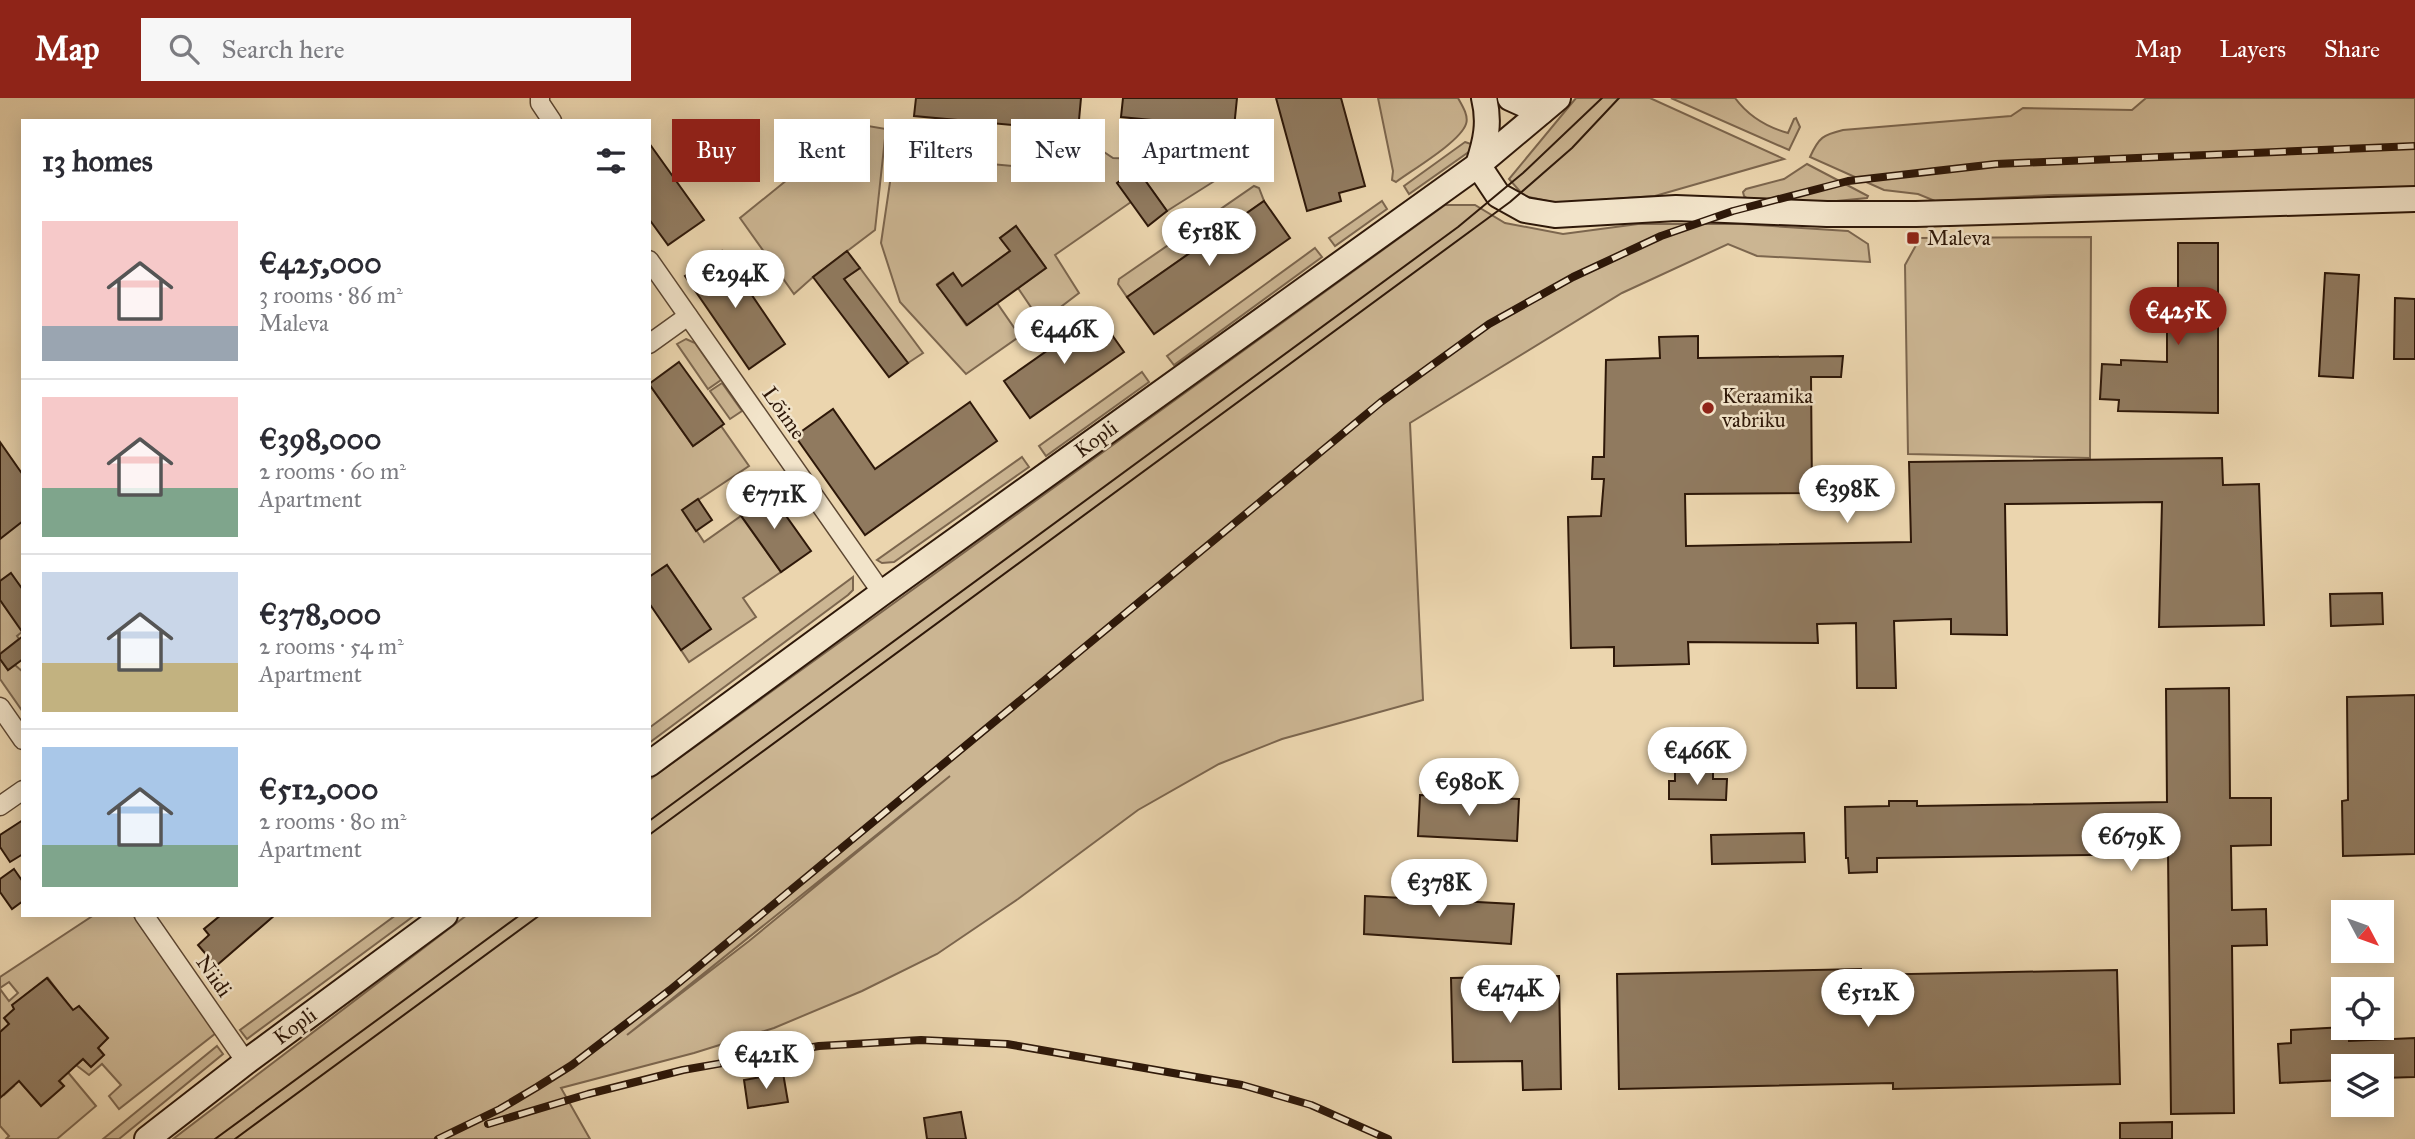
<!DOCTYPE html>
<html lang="en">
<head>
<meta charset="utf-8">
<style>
  body { margin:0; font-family:"IM FELL Great Primer",serif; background:#f7f7f7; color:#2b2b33; height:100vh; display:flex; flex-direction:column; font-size:26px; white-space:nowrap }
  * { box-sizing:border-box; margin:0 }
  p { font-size:23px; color:#7c7c81 }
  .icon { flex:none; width:38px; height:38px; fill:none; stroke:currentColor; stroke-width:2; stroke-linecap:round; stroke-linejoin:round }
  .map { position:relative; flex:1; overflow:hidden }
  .details { position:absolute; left:21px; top:21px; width:630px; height:798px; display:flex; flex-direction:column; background:#fff; border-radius:0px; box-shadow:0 4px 18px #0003 }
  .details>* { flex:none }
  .hud { position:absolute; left:672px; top:21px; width:665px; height:63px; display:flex; gap:14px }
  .needle { width:46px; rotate:131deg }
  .tools { position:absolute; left:2331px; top:802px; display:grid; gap:14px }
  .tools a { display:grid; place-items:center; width:63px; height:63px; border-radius:0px; background:#fff; box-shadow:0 4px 18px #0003; font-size:35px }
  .price { position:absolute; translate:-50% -60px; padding:0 16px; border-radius:24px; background:#fff; color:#222; font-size:23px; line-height:46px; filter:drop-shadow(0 2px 4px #0008) }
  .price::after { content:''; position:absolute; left:50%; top:42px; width:21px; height:16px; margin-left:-10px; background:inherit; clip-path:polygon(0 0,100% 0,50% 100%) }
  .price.on { background:#8f2418; color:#fff }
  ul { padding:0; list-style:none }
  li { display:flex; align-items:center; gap:21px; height:175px; padding:0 21px }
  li+li { border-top:2px solid #e1e1e2 }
  li span { display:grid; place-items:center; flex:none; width:196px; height:140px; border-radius:0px; color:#555 }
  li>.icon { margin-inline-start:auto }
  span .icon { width:84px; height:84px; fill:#fffc; stroke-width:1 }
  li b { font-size:30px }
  h2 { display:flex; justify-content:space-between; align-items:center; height:84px; padding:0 21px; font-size:30px }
  .chip { padding:0 24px; border-radius:0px; background:#fff; box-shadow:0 4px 18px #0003; font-size:24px; line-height:63px }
  .chip.on { background:#8f2418; color:#fff }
  header { display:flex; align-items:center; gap:42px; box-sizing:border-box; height:98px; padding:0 35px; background:#8f2418; color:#fff }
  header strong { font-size:33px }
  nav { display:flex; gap:38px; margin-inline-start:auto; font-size:24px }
  .search { width:490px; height:63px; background:#f7f7f7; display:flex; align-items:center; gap:18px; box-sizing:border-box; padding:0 24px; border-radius:0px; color:#7c7c81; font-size:26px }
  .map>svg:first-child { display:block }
</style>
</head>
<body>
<header>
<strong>Map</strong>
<div class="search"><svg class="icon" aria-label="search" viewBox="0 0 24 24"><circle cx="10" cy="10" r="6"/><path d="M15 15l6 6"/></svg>Search here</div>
<nav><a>Map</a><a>Layers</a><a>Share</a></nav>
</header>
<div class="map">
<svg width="2415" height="1041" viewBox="0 0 2415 1041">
  <rect width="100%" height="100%" fill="#ebd5ae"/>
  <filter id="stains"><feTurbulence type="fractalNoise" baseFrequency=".00286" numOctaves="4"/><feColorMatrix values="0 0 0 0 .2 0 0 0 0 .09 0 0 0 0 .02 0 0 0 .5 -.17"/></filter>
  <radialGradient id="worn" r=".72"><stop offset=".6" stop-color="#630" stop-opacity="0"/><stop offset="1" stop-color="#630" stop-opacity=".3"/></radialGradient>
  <!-- green -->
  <g fill="#cbb592" stroke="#7c664e" stroke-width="2" fill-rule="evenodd">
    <path d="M 1378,0 L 1458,0 C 1462,7 1469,18 1466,26 C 1460,44 1412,72 1396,84 L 1392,82 L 1393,73 Z"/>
    <path d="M 1576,0 L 1650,0 L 1784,61 L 1655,98 L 1557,105 L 1524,98 L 1509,81 Z"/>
    <path d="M 1671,0 L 1735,0 C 1749,19 1766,29 1788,35 L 1794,21 L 1796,20 L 1800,29 L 1789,52 Z"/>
    <path d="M 2146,0 L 2415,0 L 2415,92 L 2054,97 L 1935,103 L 1918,96 L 1884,92 L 1810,59 C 1819,39 1823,37 1843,32 L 2011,18 L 2023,10 L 2132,12 Z"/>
    <path d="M 856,26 L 886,31 L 875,132 L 813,179 L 794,196 L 740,120 Z"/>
    <path d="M 1465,44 L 1474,47 L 1470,53 L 1409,96 L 1404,88 Z"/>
    <path d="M 1095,48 L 1113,60 L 1243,65 L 1167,113 L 1137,71 L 1131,104 L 1055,157 L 1079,195 L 1041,224 L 1018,190 L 1046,170 L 1016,128 L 1000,140 L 1010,153 L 962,188 L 953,175 L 937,186 L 966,227 L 997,205 L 1020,238 L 966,276 L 900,204 L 881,145 L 894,57 L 1057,72 L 1073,58 Z"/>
    <path d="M 1807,66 L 1868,98 L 1867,100 L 1816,105 L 1748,101 L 1744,98 L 1743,94 L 1746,91 L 1784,81 Z"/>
    <path d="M 1254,88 L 1259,90 L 1264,103 L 1127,199 L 1118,186 L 1119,181 Z"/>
    <path d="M 1382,103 L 1387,111 L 1335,148 L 1329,140 Z"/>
    <path d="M 1445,107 L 1475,107 L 1505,125 L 1563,136 L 1638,126 L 1742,126 L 1848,133 L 1868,146 L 1870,164 L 1757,158 L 1728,146 L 1622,195 L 1410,325 L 1423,602 L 1282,641 L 1219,666 L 1138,712 L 1018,801 L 937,856 L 862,893 L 774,930 L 694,955 L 561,990 L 590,1041 L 173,1041 L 467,817 L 649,817 L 649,682 ZM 950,678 L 749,843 L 627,937 Z"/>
    <path d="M 2091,139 L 2090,360 L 1908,356 L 1905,167 L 1920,140 Z"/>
    <path d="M 1315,150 L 1322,159 L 1174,267 L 1167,258 Z"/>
    <path d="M 860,170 L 923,255 L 908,265 L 844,181 Z"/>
    <path d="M 686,241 L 695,245 L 721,282 L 708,291 L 677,246 Z"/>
    <path d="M 1142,274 L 1149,284 L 1046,358 L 1039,348 Z"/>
    <path d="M 722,285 L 742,313 L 730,321 L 710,293 Z"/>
    <path d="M 649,286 L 693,348 L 721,328 L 749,368 L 683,412 L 704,444 L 741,418 L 781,474 L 743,500 L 756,519 L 689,564 L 681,552 L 711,531 L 667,467 L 649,479 Z"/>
    <path d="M 1022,359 L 1029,369 L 894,464 L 882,465 L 877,462 Z"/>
    <path d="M 0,379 L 23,419 L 23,492 L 11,476 L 0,483 Z"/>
    <path d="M 853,479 L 853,492 L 848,497 L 649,645 L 649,630 Z"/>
    <path d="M 0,502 L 23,533 L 17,538 L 19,541 L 0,556 Z"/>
    <path d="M 0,561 L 8,572 L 15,567 L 23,574 L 23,614 L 0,581 Z"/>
    <path d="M 94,817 L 133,817 L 216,935 L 119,1011 L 109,998 L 121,987 L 102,966 L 89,977 L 76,967 L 83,961 L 91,968 L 104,957 L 98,950 L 108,940 L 79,908 L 60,924 L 66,904 L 48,880 L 18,903 L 9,926 L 0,934 L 0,891 L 9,903 L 18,895 L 9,884 L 0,890 L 0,879 Z"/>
    <path d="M 396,817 L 415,817 L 247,941 L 240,932 Z"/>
    <path d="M 41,942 L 96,1008 L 57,1041 L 6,1041 L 9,1038 L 0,1028 L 0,993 L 4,997 L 14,988 L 1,973 ZM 41,961 L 64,988 L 41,1008 L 18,981 Z"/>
    <path d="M 217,948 L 223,956 L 119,1041 L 103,1041 Z"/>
  </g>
  <!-- building -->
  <g fill="#907a5f" stroke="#2e1809" stroke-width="2">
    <path d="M 916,0 L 1081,0 L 1078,33 L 914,18 Z"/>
    <path d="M 1123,0 L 1237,0 L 1234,30 L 1121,19 Z"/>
    <path d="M 1276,0 L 1341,0 L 1365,88 L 1339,95 L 1341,103 L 1307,113 Z"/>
    <path d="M 730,32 L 741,49 L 725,60 L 714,43 Z"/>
    <path d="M 649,45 L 704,122 L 668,147 L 649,121 Z"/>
    <path d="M 1137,71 L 1167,113 L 1148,128 L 1117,85 Z"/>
    <path d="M 1264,103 L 1290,140 L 1154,236 L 1127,199 Z"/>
    <path d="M 1016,128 L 1046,170 L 967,227 L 937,187 L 953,175 L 962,188 L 1010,153 L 1000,140 Z"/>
    <path d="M 2178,145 L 2218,145 L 2218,315 L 2118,313 L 2119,302 L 2100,301 L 2102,266 L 2121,267 L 2121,262 L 2167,264 L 2167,204 L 2178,204 Z"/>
    <path d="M 722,153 L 785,246 L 749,271 L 685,178 Z"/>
    <path d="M 847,153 L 860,170 L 844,181 L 908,265 L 889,279 L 813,179 Z"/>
    <path d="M 2325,175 L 2359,177 L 2353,280 L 2319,278 Z"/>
    <path d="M 2395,200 L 2415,201 L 2415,261 L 2394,261 Z"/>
    <path d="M 1098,217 L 1124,254 L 1030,320 L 1004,283 Z"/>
    <path d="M 1698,238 L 1698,260 L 1843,258 L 1841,279 L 1811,279 L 1812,395 L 1685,396 L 1686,448 L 1911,444 L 1909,364 L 2222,360 L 2223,387 L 2259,386 L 2264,527 L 2159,529 L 2162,404 L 2005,406 L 2007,537 L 1951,536 L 1951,521 L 1894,523 L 1896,590 L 1857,590 L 1856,525 L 1817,526 L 1818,545 L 1688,544 L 1689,566 L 1614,568 L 1614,549 L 1571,550 L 1568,419 L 1601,418 L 1604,381 L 1592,381 L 1593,359 L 1604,359 L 1606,262 L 1660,260 L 1659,239 Z"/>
    <path d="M 679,264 L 724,326 L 693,348 L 649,286 Z"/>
    <path d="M 970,304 L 997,343 L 865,437 L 795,338 L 833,311 L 875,371 Z"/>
    <path d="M 0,344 L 23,377 L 23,423 L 0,441 Z"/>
    <path d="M 767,391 L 811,453 L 781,474 L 737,412 Z"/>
    <path d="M 698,401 L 712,422 L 696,433 L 682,412 Z"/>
    <path d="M 667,467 L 711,531 L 681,552 L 649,505 L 649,479 Z"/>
    <path d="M 11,475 L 23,492 L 23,535 L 0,502 L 0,483 Z"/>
    <path d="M 2382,495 L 2383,526 L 2331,528 L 2330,496 Z"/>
    <path d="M 23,538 L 23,561 L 8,572 L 0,561 L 0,556 Z"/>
    <path d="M 2229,590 L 2230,700 L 2271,700 L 2271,747 L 2231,748 L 2232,812 L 2266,811 L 2267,847 L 2232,848 L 2234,1015 L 2171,1016 L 2168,756 L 1877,760 L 1877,774 L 1849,775 L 1848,760 L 1846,760 L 1845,709 L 1889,708 L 1889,703 L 1917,703 L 1917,708 L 2167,704 L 2166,591 Z"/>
    <path d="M 2415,597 L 2415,756 L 2343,758 L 2342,703 L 2348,702 L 2347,599 Z"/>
    <path d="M 1675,673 L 1713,674 L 1713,681 L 1727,681 L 1726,702 L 1669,701 L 1669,683 L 1675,683 Z"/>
    <path d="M 1420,697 L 1519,701 L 1517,743 L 1418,738 Z"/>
    <path d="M 23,722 L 23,756 L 10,764 L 0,749 L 0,737 Z"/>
    <path d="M 1804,735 L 1805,764 L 1712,766 L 1711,737 Z"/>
    <path d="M 14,771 L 23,784 L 23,803 L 12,811 L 0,794 L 0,781 Z"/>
    <path d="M 1365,798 L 1514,806 L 1511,846 L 1364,836 Z"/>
    <path d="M 221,817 L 275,817 L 216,868 L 198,847 L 209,837 L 204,831 Z"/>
    <path d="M 1861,871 L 1861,877 L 2117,872 L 2120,986 L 1893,991 L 1893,985 L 1619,991 L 1617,876 Z"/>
    <path d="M 1559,878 L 1561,991 L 1523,992 L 1522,963 L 1453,964 L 1451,880 Z"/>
    <path d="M 47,880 L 73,912 L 79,908 L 108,940 L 98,950 L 104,957 L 91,969 L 83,961 L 59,983 L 64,988 L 41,1008 L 19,983 L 0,1000 L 0,934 L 9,926 L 4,920 L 14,911 L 12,907 Z"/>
    <path d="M 2345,929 L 2349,929 L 2349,943 L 2415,940 L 2415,979 L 2382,980 L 2382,968 L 2343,968 L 2343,982 L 2280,985 L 2278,946 L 2291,945 L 2291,932 Z"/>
    <path d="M 783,975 L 788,1004 L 748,1010 L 744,982 Z"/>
    <path d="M 961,1014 L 966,1041 L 927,1041 L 924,1020 Z"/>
    <path d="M 2172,1024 L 2172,1041 L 2120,1041 L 2120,1025 Z"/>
  </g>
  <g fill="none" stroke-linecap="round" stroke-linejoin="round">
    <defs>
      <g id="street">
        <path d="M 540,0 L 540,5 L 552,23"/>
        <path d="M 649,162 L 882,495"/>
        <path d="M 649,246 L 688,218"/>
        <path d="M 0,609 L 23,642"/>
        <path d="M 0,708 L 23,692"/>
        <path d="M 144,817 L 246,964"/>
      </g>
      <g id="secondary">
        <path d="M 1510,0 L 1541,14"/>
        <path d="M 1478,67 L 1498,97 L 1525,112 L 1555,117 L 1676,110 L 1827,116 L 1916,116 L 2415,101"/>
        <path d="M 1478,67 C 1486,43 1490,24 1484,0"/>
        <path d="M 649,666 L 882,495 L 1478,67 L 1558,0"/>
        <path d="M 147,1041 L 246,964 L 445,817"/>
      </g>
    </defs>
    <!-- street casing -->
    <use href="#street" stroke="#5d4732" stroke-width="21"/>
    <!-- secondary casing -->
    <use href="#secondary" stroke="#2e1809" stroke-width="28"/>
    <!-- street -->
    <use href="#street" stroke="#f2e4ca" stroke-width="18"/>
    <!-- secondary -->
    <use href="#secondary" stroke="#f2e4ca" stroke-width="24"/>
    <!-- tram -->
    <g stroke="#2e1809" stroke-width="2">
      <path d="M 649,723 L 1458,129 L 1523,75 L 1602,0"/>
      <path d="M 649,737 L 1510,104 L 1572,50 L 1619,0"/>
      <path d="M 215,1041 L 520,817"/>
      <path d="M 235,1041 L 540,817"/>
    </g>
    <defs>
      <g id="rail">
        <path d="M 488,1026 L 588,996 L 683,972 L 819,948 L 921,942 L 1007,946 L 1242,987 L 1311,1007 L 1388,1041"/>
        <path d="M 438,1041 L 500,1011 L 537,989 L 572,967 L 670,892 L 1381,304 L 1489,226 L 1573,179 L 1661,138 L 1733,113 L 1848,83 L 1996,66 L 2415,48"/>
      </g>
    </defs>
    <!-- rail casing -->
    <use href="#rail" stroke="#2e1809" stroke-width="8"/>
    <!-- rail -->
    <use href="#rail" stroke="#f2e4ca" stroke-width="5" stroke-dasharray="16" stroke-linecap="butt"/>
  </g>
  <!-- markers -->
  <g fill="#8f2418" stroke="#f2e4ca" stroke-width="2.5">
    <rect x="1906" y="133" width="14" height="14" rx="3.5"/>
    <circle cx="1708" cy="310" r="7"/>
  </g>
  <g text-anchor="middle" stroke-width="5" stroke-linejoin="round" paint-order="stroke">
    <!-- poi labels -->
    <g font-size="21" fill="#2e1809" stroke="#f2e4ca" text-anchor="start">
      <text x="1927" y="147">Maleva</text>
      <text x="1722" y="305">Keraamika<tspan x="1722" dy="24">vabriku</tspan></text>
    </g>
    <!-- street labels -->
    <g font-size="21" fill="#2e1809" stroke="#f2e4ca">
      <text transform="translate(784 315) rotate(55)" y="7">Lõime</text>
      <text transform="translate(1096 341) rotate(-36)" y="7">Kopli</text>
      <text transform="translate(214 878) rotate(55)" y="7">Niidi</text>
      <text transform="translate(295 928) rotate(-36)" y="7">Kopli</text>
    </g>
  </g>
  <rect width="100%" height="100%" filter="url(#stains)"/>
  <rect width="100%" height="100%" fill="url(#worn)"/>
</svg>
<div class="tools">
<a><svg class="needle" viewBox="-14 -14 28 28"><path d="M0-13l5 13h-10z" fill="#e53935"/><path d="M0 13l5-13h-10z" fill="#7c7c81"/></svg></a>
<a><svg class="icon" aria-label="locate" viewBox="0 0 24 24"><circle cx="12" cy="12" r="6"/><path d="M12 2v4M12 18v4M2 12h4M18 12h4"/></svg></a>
<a><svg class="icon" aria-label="layers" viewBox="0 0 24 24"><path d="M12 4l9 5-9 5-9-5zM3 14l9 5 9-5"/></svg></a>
</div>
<b class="price" style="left:1209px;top:170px">€518K</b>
<b class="price" style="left:735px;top:212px">€294K</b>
<b class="price on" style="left:2178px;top:249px">€425K</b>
<b class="price" style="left:1064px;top:268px">€446K</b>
<b class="price" style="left:1847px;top:427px">€398K</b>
<b class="price" style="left:774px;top:433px">€771K</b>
<b class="price" style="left:1697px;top:689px">€466K</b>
<b class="price" style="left:1469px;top:720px">€980K</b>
<b class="price" style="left:2131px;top:775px">€679K</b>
<b class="price" style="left:1439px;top:821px">€378K</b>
<b class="price" style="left:1510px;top:927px">€474K</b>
<b class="price" style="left:1868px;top:931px">€512K</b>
<b class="price" style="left:766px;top:993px">€421K</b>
<div class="hud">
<a class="chip on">Buy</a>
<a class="chip">Rent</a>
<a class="chip">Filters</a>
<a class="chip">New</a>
<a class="chip">Apartment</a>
</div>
<section class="details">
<h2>13 homes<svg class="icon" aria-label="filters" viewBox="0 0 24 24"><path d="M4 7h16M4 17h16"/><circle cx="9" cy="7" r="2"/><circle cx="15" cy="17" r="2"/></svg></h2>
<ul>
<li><span style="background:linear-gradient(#f6c9c9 75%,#9aa5b1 0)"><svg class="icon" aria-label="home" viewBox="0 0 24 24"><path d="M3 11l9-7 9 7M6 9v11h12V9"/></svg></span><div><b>€425,000</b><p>3 rooms · 86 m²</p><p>Maleva</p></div></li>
<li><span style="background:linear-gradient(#f6c9c9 65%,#7fa58c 0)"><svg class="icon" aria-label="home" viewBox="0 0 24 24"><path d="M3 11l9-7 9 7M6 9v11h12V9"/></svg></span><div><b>€398,000</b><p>2 rooms · 60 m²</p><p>Apartment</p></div></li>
<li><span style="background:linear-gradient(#c9d6e8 65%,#c2b280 0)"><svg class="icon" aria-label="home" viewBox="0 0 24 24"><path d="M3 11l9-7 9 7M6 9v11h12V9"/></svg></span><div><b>€378,000</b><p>2 rooms · 54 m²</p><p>Apartment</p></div></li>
<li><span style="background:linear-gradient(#a9c7e8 70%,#7fa58c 0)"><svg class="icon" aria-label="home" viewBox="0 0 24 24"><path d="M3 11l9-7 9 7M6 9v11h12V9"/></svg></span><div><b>€512,000</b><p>2 rooms · 80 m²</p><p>Apartment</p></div></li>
</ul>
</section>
</div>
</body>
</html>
